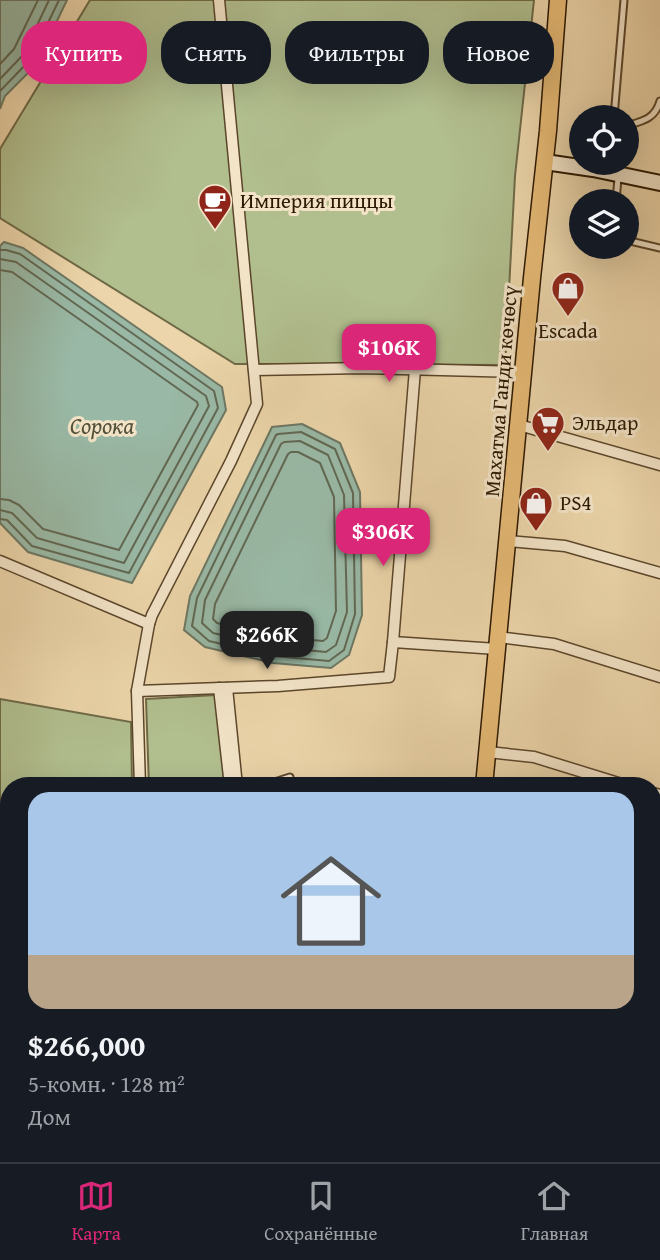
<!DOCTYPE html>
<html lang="ru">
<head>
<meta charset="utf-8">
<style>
  body { margin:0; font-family:"Gentium Book Plus",serif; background:#20242c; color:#f1f3f6; height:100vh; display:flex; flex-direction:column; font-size:26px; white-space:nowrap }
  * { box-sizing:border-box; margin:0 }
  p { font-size:23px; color:#9ea1a6 }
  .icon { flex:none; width:38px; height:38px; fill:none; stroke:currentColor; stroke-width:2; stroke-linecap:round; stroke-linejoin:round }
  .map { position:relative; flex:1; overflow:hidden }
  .details { position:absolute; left:0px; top:777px; width:662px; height:385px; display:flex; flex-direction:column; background:#171b24; border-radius:28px 28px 0 0; box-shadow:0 7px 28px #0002 }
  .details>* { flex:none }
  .hud { position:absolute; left:21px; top:21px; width:620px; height:63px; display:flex; gap:14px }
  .buttons { position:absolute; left:569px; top:105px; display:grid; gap:14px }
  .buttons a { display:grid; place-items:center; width:70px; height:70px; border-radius:50%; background:#171b24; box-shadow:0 7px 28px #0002; font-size:35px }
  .price { position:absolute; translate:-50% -60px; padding:0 16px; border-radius:14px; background:#db2777; color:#fff; font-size:23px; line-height:46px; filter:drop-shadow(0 2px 4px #0008) }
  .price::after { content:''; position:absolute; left:50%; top:42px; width:21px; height:16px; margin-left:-10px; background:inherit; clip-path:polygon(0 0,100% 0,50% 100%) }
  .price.selected { background:#222; color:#fff }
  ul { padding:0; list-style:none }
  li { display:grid; align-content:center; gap:14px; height:371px; padding:0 28px }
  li+li { border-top:2px solid #363941 }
  li span { display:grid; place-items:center; height:217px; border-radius:21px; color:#555 }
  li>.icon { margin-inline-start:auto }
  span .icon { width:126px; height:126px; fill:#fffc; stroke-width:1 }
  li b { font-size:30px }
  .pill { padding:0 24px; border-radius:28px; background:#171b24; box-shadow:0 7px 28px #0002; font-size:24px; line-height:63px }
  .pill.selected { background:#db2777; color:#fff }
  .tabs { display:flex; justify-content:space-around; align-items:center; height:98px; border-top:2px solid #363941; background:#171b24; font-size:19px; color:#9ea1a6 }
  .tabs a { display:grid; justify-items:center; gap:4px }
  .tabs .selected { color:#db2777 }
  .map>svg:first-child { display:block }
</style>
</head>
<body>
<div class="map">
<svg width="660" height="1162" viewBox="0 0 660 1162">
  <rect width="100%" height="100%" fill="#ecd5aa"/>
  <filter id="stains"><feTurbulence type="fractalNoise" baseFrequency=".00286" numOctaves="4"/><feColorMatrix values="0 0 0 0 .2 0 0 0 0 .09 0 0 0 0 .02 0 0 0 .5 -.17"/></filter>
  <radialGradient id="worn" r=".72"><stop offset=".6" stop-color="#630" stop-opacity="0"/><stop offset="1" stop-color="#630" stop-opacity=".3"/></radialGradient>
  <!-- green -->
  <g fill="#b1be8e" stroke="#6e6a47" stroke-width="2">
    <path d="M 90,0 L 534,0 L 515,176 L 505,365 L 235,364 L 0,218 L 0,149 Z"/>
    <path d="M 216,695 L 225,786 L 149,786 L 146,699 Z"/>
    <path d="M 0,699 L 131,722 L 132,786 L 9,786 L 9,841 L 0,840 Z"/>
    <path d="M 184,1153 L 274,1153 L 275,1162 L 183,1162 Z"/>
  </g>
  <!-- water -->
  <g fill="#99b9a6" stroke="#6d7864" stroke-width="2">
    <path d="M 0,0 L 67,0 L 36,65 L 5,96 L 0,109 Z"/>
    <path d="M 4,242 L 23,248 L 222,387 L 226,410 L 132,583 L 28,552 L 0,523 L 0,246 Z"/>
    <path d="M 302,424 L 340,443 L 360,492 L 362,615 L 349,655 L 331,668 L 273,663 L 205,647 L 184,630 L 190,596 L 272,427 Z"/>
  </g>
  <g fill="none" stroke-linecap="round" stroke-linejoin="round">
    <!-- shore -->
    <g stroke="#626853" stroke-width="2">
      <path d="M 0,64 L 14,49 L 38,0"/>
      <path d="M 0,79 L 23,55 L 49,0"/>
      <path d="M 0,91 L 30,60 L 59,0"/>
      <path d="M 0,250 L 6,250 L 20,254 L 214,391 L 218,408 L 129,573 L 32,546 L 7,520 L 0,519"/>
      <path d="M 0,259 L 16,262 L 206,396 L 209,406 L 124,563 L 37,538 L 12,513 L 0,510"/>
      <path d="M 0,270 L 12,272 L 197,402 L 198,405 L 119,550 L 43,529 L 19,505 L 9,500 L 0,499"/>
      <path d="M 301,432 L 335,449 L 353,493 L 355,614 L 344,650 L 329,661 L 273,656 L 209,641 L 192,626 L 197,598 L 276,435 L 278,434 Z"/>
      <path d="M 300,441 L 328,455 L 344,495 L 347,612 L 336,645 L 326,652 L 275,647 L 213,633 L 202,623 L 205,600 L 281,444 L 284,442 Z"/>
      <path d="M 298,452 L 320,463 L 334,497 L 336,611 L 327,638 L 323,641 L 276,637 L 217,623 L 213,619 L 215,604 L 288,454 L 291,452 Z"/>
    </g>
    <defs>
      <g id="lane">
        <path d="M 614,117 L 624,0"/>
        <path d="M 626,126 C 643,121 655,119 660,101"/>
        <path d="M 616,201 L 618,178"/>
        <path d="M 626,240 L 660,248"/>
        <path d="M 547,433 L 550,411"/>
        <path d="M 262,786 L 290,777"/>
      </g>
      <g id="street">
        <path d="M 415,369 L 393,642 L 497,649"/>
        <path d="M 254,370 L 363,368 L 524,372"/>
        <path d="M 519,425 L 660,465"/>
        <path d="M 508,541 L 565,546 L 660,573"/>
        <path d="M 0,561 L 149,624"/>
        <path d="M 498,637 L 554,644 L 660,677"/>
        <path d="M 219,688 L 230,786"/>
        <path d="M 227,688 L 237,786"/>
        <path d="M 137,691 L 278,686 L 389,677 L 393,642"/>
        <path d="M 488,752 L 534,757 L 628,786"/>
        <path d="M 140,786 L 137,691 L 149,624 L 152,615 L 231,461 L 257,404 L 219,0"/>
        <path d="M 653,793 L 660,795"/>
        <path d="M 279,1153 L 280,1162"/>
        <path d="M 288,1153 L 290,1162"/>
        <path d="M 133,1162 L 134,1153"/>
        <path d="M 560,1162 L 562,1153"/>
      </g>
      <path id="secondary" d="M 545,162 L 593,169 L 660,183"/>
      <g id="primary">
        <path d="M 484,786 L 532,278 L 548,131 L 558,0"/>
        <path d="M 448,1162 L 449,1153"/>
      </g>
    </defs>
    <!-- lane casing -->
    <use href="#lane" stroke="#5b462a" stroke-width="9"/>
    <!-- street casing -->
    <use href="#street" stroke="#5b462a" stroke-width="13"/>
    <!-- secondary casing -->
    <use href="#secondary" stroke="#2b1700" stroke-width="18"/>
    <!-- primary casing -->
    <use href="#primary" stroke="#2b1700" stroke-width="19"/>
    <!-- lane -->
    <use href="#lane" stroke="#f3e4c8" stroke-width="5"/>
    <!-- street -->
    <use href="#street" stroke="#f3e4c8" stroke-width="10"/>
    <!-- secondary -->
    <use href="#secondary" stroke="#f3e4c8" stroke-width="14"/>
    <!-- primary -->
    <use href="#primary" stroke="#e6ba75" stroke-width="16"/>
  </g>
  <!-- icons -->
  <defs>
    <symbol id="cafe-pin" viewBox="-11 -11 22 30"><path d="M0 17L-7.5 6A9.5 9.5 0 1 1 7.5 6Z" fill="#8f2418" stroke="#f3e4c8"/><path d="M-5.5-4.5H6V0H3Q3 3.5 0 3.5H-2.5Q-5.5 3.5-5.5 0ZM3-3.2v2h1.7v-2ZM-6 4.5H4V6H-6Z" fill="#fff"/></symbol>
    <symbol id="shop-pin" viewBox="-11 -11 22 30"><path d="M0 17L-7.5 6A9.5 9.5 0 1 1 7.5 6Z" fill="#8f2418" stroke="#f3e4c8"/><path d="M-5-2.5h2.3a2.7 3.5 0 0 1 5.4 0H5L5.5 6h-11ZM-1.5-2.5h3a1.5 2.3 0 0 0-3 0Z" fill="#fff"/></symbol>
    <symbol id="supermarket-pin" viewBox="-11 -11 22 30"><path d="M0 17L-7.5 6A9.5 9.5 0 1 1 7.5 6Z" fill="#8f2418" stroke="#f3e4c8"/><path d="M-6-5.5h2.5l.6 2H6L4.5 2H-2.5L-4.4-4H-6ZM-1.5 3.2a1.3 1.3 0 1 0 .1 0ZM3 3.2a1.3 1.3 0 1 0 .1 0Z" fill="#fff"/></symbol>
  </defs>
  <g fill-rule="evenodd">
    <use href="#cafe-pin" x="196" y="182" width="38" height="52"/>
    <use href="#shop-pin" x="549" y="269" width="38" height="52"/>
    <use href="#supermarket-pin" x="529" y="404" width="38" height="52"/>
    <use href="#shop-pin" x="517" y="484" width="38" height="52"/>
  </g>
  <g text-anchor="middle" stroke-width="6" stroke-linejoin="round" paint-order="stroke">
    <!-- poi labels -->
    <g font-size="21" fill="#2b1700" stroke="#f3e4c8" text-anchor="start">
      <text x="240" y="208">Империя пиццы</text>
      <text x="568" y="338" text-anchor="middle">Escada</text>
      <text x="572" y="430">Эльдар</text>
      <text x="560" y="510">PS4</text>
    </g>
    <!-- street labels -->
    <g font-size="21" fill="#2b1700" stroke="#f3e4c8">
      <text transform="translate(501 391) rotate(-85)" y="7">Махатма Ганди көчөсү</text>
    </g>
    <!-- water labels -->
    <g font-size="23" font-style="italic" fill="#52503a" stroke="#f3e4c8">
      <text x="102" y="434">Сорока</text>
    </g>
  </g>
  <rect width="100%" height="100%" filter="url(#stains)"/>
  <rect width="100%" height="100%" fill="url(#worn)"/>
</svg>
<div class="buttons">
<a><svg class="icon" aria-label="locate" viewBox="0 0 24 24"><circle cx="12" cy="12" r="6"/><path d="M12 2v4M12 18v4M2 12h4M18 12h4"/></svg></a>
<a><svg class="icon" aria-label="layers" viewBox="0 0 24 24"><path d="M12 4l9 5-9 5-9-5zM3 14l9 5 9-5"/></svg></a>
</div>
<b class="price" style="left:389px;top:384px">$106K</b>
<b class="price" style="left:383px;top:568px">$306K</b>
<b class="price selected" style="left:267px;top:671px">$266K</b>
<div class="hud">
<a class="pill selected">Купить</a>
<a class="pill">Снять</a>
<a class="pill">Фильтры</a>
<a class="pill">Новое</a>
</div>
<section class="details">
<ul>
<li><span style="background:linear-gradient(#a9c7e8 75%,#b9a48a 0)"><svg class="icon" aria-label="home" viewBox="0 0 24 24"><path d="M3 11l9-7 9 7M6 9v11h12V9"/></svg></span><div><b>$266,000</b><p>5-комн. · 128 m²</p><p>Дом</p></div></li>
</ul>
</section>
</div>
<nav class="tabs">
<a class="selected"><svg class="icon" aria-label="map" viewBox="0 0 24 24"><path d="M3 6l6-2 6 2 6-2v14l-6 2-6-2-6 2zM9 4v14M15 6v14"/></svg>Карта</a>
<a><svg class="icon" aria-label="saved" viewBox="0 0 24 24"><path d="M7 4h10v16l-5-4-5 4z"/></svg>Сохранённые</a>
<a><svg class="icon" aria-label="home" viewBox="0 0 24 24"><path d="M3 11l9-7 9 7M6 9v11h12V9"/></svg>Главная</a>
</nav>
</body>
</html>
